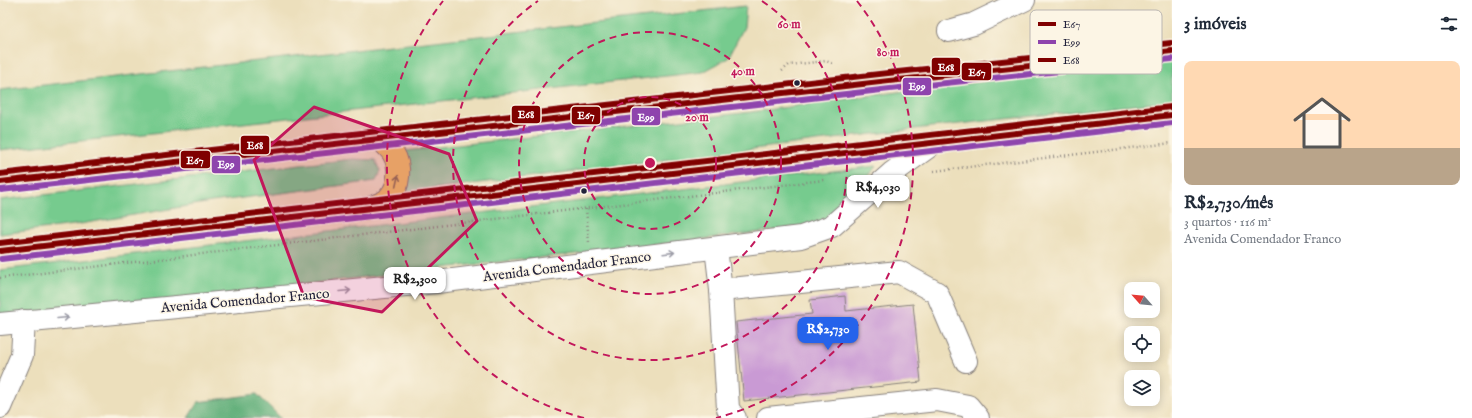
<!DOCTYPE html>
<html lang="pt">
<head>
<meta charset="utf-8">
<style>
  body { margin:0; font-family:"IM FELL English",serif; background:#f6f6f7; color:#1f2937; height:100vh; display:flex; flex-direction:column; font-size:15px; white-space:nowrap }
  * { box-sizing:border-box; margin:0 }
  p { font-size:13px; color:#747a83 }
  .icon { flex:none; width:22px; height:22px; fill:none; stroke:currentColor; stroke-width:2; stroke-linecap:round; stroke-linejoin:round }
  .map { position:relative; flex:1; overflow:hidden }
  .details { display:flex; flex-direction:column; background:#fff; width:300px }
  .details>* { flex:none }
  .needle { width:26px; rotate:297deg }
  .controls { position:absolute; left:1124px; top:282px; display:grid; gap:8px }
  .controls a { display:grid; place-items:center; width:36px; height:36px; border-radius:8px; background:#fff; box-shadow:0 2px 10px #0003; font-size:20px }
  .price { position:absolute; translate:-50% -34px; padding:0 9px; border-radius:8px; background:#fff; color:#222; font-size:13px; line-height:26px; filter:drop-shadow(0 1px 2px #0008) }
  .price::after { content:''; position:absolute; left:50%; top:24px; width:12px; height:9px; margin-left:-6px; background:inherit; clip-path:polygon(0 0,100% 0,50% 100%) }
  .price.selected { background:#2563eb; color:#fff }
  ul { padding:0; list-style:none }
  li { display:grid; align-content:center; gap:8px; height:212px; padding:0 12px }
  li+li { border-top:1px solid #e0e1e3 }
  li span { display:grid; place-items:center; height:124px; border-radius:8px; color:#555 }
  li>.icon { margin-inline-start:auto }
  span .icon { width:72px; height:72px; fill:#fffc; stroke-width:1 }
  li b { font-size:17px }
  h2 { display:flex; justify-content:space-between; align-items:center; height:48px; padding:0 12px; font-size:17px }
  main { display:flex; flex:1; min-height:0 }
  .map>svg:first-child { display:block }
</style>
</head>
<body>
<main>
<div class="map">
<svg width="1172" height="418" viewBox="0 0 1172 418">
  <rect width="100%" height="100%" fill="#fcf5e5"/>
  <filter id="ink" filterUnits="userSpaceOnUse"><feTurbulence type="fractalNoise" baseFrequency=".025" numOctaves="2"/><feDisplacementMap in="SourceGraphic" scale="8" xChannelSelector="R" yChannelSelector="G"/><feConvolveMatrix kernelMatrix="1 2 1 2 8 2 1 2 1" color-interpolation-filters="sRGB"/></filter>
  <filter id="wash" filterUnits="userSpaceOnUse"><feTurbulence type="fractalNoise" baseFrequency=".012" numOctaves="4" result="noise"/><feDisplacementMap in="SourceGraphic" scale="16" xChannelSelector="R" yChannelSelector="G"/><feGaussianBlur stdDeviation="0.9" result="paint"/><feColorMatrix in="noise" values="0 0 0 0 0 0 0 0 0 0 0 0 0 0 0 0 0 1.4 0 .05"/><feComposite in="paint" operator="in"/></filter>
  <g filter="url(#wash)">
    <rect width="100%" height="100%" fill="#ecdfbc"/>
    <!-- green -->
    <g fill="#76cb8e" stroke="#4c7664">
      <path d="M 746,6 L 744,27 L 728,58 L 703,72 L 0,150 L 0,90 Z"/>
      <path d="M 1172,58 L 1172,101 L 922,128 L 406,192 L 402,184 L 399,155 L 405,151 L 752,112 L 882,94 Z"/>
      <path d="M 352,159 L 375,160 L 380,171 L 376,181 L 211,202 L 74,225 L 0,234 L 0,200 Z"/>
      <path d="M 876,166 L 858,191 L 821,223 L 769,231 L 604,251 L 431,269 L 46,316 L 0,320 L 0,270 Z"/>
    </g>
    <!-- forest -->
    <path fill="#60af79" stroke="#41685a" d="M 257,394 L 281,418 L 188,418 L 198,402 Z"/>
    <g id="blocks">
      <!-- building -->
      <path fill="#c99ad4" d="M 845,296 L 846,311 L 913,304 L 921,382 L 744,401 L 736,322 L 812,314 L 810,300 Z"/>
    </g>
  </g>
  <g filter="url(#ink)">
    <use href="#blocks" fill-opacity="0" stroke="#87807c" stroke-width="1"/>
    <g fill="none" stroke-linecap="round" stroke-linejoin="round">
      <defs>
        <g id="minor">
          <path d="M 949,31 L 974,24 L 1024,0"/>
          <path d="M 716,248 L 721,290 L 728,409 L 735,418"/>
          <path d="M 721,290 L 899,272 L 937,293 L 966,361"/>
          <path d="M 0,324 L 437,282 L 801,237 L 832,226 L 892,173 L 935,142"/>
          <path d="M 0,407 L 22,355 L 24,321"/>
          <path d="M 768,418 L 937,400 L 968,406 L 978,418"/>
        </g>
        <g id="highway">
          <path d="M 0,182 L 889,81 L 1172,51"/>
          <path d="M 372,207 C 377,205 386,202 389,198 C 400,187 401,166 393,153 C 390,148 384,143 380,139"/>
          <path d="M 0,251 L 1172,115"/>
        </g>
      </defs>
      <!-- minor casing -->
      <use href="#minor" stroke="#87807c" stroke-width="24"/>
      <!-- highway casing -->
      <use href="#highway" stroke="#87807c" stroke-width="24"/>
      <!-- path -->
      <g stroke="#87807c" stroke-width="2.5" stroke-dasharray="1 3" stroke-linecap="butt">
        <path d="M 782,71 L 789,65 L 826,61 L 834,64"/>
        <path d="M 934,171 L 1172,143"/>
        <path d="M 586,209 L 589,242"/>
        <path d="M 0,278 L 824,180"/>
      </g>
      <!-- minor -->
      <use href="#minor" stroke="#fff" stroke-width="22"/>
      <!-- highway -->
      <use href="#highway" stroke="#f1c369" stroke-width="22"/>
      <defs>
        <g id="bus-1">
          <path d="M 0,182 L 889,81 L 1172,51"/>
          <path d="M 0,251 L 1172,115"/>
        </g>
        <g id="bus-2">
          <path d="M 1,190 L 890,89 L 1172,59"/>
          <path d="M 1,259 L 1172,123"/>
        </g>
        <g id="bus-3">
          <path d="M 0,174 L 888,73 L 1171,43"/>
          <path d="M 0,243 L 1171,107"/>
        </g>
      </defs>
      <!-- bus-1 casing -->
      <use href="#bus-1" stroke="#fcf5e5" stroke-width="9"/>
      <!-- bus-2 casing -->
      <use href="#bus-2" stroke="#fcf5e5" stroke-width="9"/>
      <!-- bus-3 casing -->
      <use href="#bus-3" stroke="#fcf5e5" stroke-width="9"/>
      <!-- bus-1 -->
      <use href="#bus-1" stroke="#800000" stroke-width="6"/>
      <!-- bus-2 -->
      <use href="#bus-2" stroke="#8e44ad" stroke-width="6"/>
      <!-- bus-3 -->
      <use href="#bus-3" stroke="#800000" stroke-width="6"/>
    </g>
    <!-- one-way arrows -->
    <defs><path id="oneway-shaft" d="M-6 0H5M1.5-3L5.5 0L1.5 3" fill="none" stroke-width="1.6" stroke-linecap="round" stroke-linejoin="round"/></defs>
    <use stroke="#8a7252" href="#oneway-shaft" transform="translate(397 181) rotate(-77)"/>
    <g stroke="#9c9ca7">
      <use href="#oneway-shaft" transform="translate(669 253) rotate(-7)"/>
      <use href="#oneway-shaft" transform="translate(345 291) rotate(-5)"/>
      <use href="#oneway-shaft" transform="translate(63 318) rotate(-5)"/>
    </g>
  </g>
  <!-- marked area -->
  <path fill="#c2185b" fill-opacity="0.2" stroke="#c2185b" stroke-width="3" stroke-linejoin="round" d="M 314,107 L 449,154 L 477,221 L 382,312 L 304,297 L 254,160 Z"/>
  <!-- distance rings -->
  <g fill="none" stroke="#c2185b" stroke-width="2" stroke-dasharray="7 5">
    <circle cx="650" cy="163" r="66"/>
    <circle cx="650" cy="163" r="131"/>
    <path d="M762 1A197 197 0 1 1 538 1"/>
    <path d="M584 418A263 263 0 0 1 443 1M857 1A263 263 0 0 1 716 418"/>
  </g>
  <!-- markers -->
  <g fill="#22223b" stroke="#fcf5e5" stroke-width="1.5">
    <circle cx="797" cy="83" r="3.5"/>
    <circle cx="584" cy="191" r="3.5"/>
  </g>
  <g text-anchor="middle" stroke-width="3" stroke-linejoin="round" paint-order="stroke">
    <!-- street labels -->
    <g font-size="14" fill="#22223b" stroke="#fcf5e5">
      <text transform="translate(567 266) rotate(-7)" y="5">Avenida Comendador Franco</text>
      <text transform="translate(245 300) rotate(-5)" y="5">Avenida Comendador Franco</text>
    </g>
  </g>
  <!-- legend -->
  <rect x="1030" y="10" width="132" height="64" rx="6" fill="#fcf5e5" stroke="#bbb6b2" stroke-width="1"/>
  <rect x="1038" y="22" width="18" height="4" fill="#800000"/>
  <rect x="1038" y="40" width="18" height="4" fill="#8e44ad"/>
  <rect x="1038" y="58" width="18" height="4" fill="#800000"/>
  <g font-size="11" fill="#22223b">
    <text x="1063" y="28">E67</text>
    <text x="1063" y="46">E99</text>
    <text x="1063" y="64">E68</text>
  </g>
  <circle cx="650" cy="163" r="6" fill="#c2185b" stroke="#fcf5e5" stroke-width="2"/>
  <g font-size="12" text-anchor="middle" font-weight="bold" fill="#c2185b" stroke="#fcf5e5" stroke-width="3" stroke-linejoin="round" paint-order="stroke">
    <text x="789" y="28">60 m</text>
    <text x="888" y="56">80 m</text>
    <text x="743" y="75">40 m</text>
    <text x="697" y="121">20 m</text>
  </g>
  <g stroke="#fcf5e5" stroke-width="1.5">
    <rect x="931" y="57" width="30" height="19" rx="4" fill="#800000"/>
    <rect x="961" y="62" width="31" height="19" rx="4" fill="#800000"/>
    <rect x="902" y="77" width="30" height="19" rx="4" fill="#8e44ad"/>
    <rect x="511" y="105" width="30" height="19" rx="4" fill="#800000"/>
    <rect x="571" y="106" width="30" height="19" rx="4" fill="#800000"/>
    <rect x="631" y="107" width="30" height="19" rx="4" fill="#8e44ad"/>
    <rect x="240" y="135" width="30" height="20" rx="4" fill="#800000"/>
    <rect x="180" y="150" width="31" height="19" rx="4" fill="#800000"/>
    <rect x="211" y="155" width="30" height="19" rx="4" fill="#8e44ad"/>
  </g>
  <g font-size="11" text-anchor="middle" font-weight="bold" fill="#fff">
    <text x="946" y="71">E68</text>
    <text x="977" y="76">E67</text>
    <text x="917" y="90">E99</text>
    <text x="526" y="118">E68</text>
    <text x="586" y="119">E67</text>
    <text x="646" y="121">E99</text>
    <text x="255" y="149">E68</text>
    <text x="195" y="164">E67</text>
    <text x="226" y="168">E99</text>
  </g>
</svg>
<div class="controls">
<a><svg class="needle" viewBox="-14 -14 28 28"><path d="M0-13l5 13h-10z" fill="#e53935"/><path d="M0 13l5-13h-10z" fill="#747a83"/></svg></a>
<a><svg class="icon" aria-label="locate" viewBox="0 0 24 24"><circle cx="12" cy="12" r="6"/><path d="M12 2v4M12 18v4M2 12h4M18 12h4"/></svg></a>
<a><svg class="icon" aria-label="layers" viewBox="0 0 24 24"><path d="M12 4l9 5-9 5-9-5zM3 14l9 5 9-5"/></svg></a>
</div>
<b class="price" style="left:878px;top:209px">R$4,030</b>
<b class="price" style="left:415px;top:301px">R$2,300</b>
<b class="price selected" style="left:828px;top:351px">R$2,730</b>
</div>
<section class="details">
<h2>3 imóveis<svg class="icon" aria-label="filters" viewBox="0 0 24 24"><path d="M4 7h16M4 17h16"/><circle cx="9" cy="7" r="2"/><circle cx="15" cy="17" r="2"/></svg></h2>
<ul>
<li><span style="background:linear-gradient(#ffd9b3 70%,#b9a48a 0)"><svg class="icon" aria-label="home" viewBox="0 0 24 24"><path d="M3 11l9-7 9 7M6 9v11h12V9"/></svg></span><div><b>R$2,730/mês</b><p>3 quartos · 116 m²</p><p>Avenida Comendador Franco</p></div></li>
</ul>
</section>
</main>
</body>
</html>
